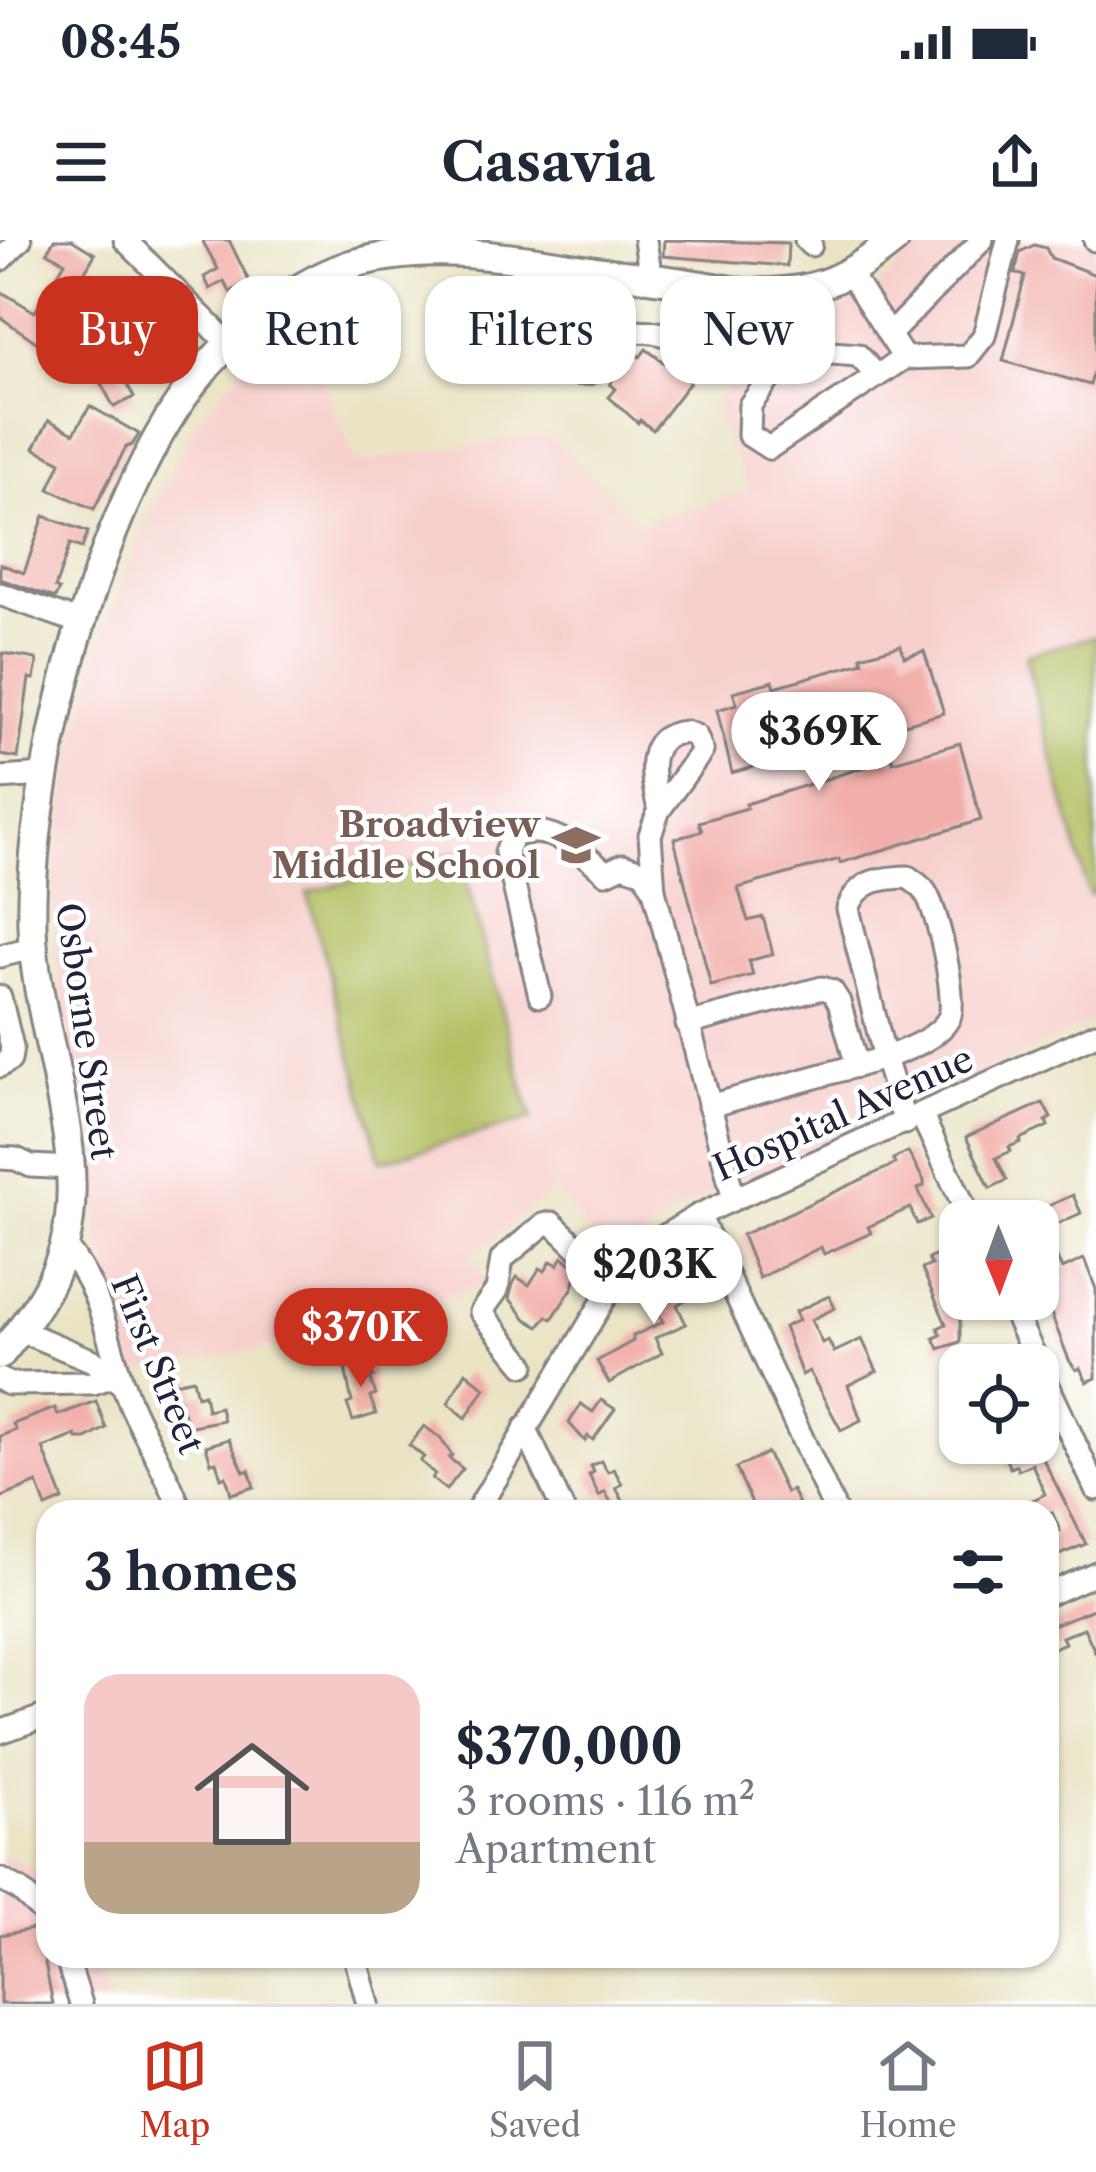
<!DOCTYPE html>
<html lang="en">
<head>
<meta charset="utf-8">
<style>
  body { margin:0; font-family:"Libre Caslon Text",serif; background:#f2f2f3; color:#1f2937; height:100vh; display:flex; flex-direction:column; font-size:45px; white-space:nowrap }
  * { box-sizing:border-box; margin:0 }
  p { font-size:39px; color:#747a83 }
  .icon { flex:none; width:66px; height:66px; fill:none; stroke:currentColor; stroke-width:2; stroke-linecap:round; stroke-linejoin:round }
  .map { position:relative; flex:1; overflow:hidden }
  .side { position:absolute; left:36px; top:1260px; width:1023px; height:468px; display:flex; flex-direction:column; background:#fff; border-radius:36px; box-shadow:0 3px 9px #0004 }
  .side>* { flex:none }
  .hud { position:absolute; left:36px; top:36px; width:1026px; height:108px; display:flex; gap:24px }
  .needle { width:78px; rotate:179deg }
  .controls { position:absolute; left:939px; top:960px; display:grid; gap:24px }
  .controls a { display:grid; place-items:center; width:120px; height:120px; border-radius:24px; background:#fff; box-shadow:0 3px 9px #0004; font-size:60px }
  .price { position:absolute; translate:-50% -102px; padding:0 27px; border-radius:42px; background:#fff; color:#222; font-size:39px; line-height:78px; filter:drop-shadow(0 3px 6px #0008) }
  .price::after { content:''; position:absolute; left:50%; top:72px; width:36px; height:27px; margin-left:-18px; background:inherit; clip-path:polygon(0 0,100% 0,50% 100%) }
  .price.active { background:#c8321e; color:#fff }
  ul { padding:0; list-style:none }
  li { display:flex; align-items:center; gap:36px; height:300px; padding:0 48px }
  li span { display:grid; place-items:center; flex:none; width:336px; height:240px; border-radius:36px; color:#555 }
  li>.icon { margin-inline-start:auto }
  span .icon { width:144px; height:144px; fill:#fffc; stroke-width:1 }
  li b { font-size:51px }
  h2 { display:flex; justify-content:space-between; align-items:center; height:144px; padding:0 48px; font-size:51px }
  .chip { padding:0 42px; border-radius:36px; background:#fff; box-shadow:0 3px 9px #0004; font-size:42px; line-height:108px }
  .chip.active { background:#c8321e; color:#fff }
  .status { display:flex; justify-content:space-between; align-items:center; height:84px; padding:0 60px; background:#fff; direction:ltr }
  .status svg { height:33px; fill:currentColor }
  header { display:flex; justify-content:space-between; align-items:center; height:156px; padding:0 48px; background:#fff; font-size:54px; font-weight:700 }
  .menu { display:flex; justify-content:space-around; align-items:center; height:168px; border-top:3px solid #e0e1e3; background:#fff; font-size:33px; color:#747a83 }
  .menu a { display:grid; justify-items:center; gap:6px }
  .menu .active { color:#c8321e }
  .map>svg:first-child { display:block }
</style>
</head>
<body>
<div class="status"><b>08:45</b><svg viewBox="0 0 49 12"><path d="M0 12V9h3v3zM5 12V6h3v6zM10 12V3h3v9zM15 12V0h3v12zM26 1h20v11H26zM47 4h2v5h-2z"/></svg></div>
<header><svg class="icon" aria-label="menu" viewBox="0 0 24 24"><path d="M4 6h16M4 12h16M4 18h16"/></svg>Casavia<svg class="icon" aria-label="share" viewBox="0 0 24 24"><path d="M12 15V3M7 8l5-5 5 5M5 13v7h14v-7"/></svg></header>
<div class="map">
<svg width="1096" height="1764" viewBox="0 0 1096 1764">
  <rect width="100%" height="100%" fill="#fff"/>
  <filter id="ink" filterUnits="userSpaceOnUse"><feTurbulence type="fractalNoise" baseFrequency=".00833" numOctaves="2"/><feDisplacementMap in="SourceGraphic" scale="24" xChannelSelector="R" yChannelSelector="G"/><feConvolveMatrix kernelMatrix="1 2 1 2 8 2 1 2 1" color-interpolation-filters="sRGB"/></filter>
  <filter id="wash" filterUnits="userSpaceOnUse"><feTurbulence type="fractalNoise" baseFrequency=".004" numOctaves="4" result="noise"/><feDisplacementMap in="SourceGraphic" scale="48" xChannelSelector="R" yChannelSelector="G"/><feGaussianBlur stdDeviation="2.7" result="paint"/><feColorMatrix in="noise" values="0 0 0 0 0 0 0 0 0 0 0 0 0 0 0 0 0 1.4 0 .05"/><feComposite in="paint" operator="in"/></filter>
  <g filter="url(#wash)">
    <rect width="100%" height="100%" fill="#eae4c5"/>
    <!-- built -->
    <g fill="#f7d0cd">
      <path d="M 924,0 L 1096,0 L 1096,779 L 933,858 L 696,961 L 662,982 L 613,1023 L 555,949 L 469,1017 L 488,1042 L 327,1098 L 135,1132 L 98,995 L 55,718 L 51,649 L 73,508 L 107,382 L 141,291 L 195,183 L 255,113 L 298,79 L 356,222 L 549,194 L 637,284 L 749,251 L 714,167 L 774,76 L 844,65 L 886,38 Z"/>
      <path d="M 0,1618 L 16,1620 L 48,1638 L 48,1716 L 89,1716 L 111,1764 L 0,1764 Z"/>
    </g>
    <!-- green -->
    <g fill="#b3be60" stroke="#6a704e" stroke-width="3">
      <path d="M 1096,396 L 1096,653 L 1089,655 L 1025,415 Z"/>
      <path d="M 458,612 L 532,879 L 381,921 L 307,653 Z"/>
    </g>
    <g id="blocks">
      <!-- building -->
      <g fill="#f2afa9">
        <path d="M 54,0 L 72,0 L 95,14 L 42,106 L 0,77 L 0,51 L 35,72 L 65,22 L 47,12 Z"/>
        <path d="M 202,0 L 229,0 L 249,41 L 230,52 L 224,41 L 210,49 L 204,37 L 218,29 Z"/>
        <path d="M 664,0 L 788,3 L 787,26 L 663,16 Z"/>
        <path d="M 1034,5 L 1046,8 L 1051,18 L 1096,35 L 1096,122 L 1090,145 L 1003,121 L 1025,36 L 1015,33 L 1020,12 Z"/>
        <path d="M 646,109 L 690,142 L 653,190 L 640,180 L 638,183 L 609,157 L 616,149 L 610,144 L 633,112 L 640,117 Z"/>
        <path d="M 113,118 L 134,157 L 114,167 L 93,129 Z"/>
        <path d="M 90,166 L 139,194 L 132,205 L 126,207 L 94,269 L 49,249 L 61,222 L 34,208 L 49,180 L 74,193 Z"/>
        <path d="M 44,276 L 88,292 L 82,308 L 70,304 L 55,348 L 59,350 L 55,358 L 0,339 L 0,324 L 24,333 Z"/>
        <path d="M 901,405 L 904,417 L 924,411 L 944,473 L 884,490 L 893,522 L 960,503 L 981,580 L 840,623 L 839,619 L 738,648 L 748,681 L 763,677 L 773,714 L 749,721 L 753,735 L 711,746 L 674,599 L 702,591 L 699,582 L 747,568 L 746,564 L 868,526 L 859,497 L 732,533 L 717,470 L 737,464 L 733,452 L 773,441 L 775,447 L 863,422 L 861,416 Z"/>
        <path d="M 3,413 L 36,419 L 37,423 L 34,439 L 29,438 L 18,518 L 0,515 Z"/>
        <path d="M 1043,863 L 1051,878 L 1046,881 L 1048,886 L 1020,899 L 1021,902 L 1009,907 L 1011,911 L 996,918 L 1007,940 L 990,948 L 966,897 Z"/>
        <path d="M 908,912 L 924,941 L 924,946 L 918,949 L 931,979 L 917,984 L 910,968 L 868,987 L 871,993 L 824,1014 L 821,1007 L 759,1038 L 742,995 L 895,924 L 893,919 Z"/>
        <path d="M 1073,955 L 1081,973 L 1044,990 L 1062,1029 L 1084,1019 L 1096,1049 L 1096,1138 L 1087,1142 L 1080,1128 L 1076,1130 L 1069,1120 L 1038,1040 L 1038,981 L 1015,981 Z"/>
        <path d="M 944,1012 L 960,1046 L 960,1102 L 939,1109 L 934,1098 L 941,1095 L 938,1088 L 946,1084 L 922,1029 L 931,1025 L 928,1019 Z"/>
        <path d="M 563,1017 L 578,1029 L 573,1047 L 552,1079 L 547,1076 L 539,1087 L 526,1079 L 509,1058 L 513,1044 L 517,1037 L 529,1045 L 540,1028 L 545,1031 L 551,1021 L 558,1025 Z"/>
        <path d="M 700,1029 L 708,1045 L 677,1065 L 686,1084 L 655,1098 L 662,1113 L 609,1143 L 597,1121 L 633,1101 L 633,1096 L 663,1082 L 649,1053 Z"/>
        <path d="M 829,1056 L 835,1068 L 811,1080 L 822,1103 L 828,1100 L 834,1112 L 862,1099 L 877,1131 L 848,1145 L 861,1180 L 841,1190 L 809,1131 L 802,1135 L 784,1087 L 799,1080 L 795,1072 Z"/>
        <path d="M 368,1120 L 374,1137 L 370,1138 L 376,1155 L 370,1157 L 376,1174 L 353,1181 L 347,1164 L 352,1162 L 345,1128 Z"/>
        <path d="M 466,1132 L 485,1148 L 466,1178 L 448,1163 Z"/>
        <path d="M 193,1139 L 197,1156 L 204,1154 L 207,1170 L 220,1167 L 223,1180 L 187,1187 L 180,1160 L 173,1161 L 169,1144 Z"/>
        <path d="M 601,1160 L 615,1169 L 593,1200 L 588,1196 L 585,1201 L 569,1183 L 581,1164 L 593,1172 Z"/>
        <path d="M 96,1161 L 106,1188 L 86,1199 L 77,1199 L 76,1195 L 43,1208 L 63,1260 L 46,1267 L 37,1243 L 0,1258 L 0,1196 L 16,1190 L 13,1184 L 55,1168 L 58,1175 Z"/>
        <path d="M 424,1186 L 440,1198 L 452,1215 L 449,1218 L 463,1229 L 446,1250 L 432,1239 L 435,1234 L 420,1221 L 424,1217 L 409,1205 Z"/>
        <path d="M 229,1199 L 244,1232 L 249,1230 L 254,1247 L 231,1254 L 226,1236 L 221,1238 L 216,1222 L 211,1223 L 206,1206 Z"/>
        <path d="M 1005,1203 L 1035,1203 L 1086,1304 L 1047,1320 L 1047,1296 L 1060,1291 L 1052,1272 L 1008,1272 L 1045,1254 L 1032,1224 L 1018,1230 L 1016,1225 L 1010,1228 L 1004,1216 L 1010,1213 Z"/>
        <path d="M 767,1213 L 786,1253 L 792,1250 L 799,1264 L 790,1268 L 791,1272 L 756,1272 L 736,1228 Z"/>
        <path d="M 601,1221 L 608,1232 L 614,1229 L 622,1244 L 616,1248 L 629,1272 L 616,1272 L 605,1252 L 599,1256 L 589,1235 L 594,1232 L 591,1226 Z"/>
        <path d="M 1096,1368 L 1096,1414 L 1084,1388 L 1062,1397 L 1065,1403 L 1047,1411 L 1047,1387 Z"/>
        <path d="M 38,1688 L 53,1764 L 0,1764 L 0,1695 Z"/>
      </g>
    </g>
  </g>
  <g filter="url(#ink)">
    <use href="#blocks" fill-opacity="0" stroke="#868380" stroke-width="3"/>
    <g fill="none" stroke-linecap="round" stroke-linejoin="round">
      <defs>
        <g id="minor">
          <path d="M 125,0 L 229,104"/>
          <path d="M 645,0 L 651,39"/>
          <path d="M 806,0 L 811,5"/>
          <path d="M 1095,0 L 1096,0"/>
          <path d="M 0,20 L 20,0"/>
          <path d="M 850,34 L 904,118 L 968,116 L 984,96 L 1008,0"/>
          <path d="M 545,95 C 572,68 594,76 624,93"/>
          <path d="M 889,95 L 982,0"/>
          <path d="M 467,105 L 545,95 C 552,118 576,148 602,126 C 612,118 618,103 624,93 C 679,81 703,137 725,49"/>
          <path d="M 877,136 L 858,115 L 791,110 L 750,165 L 749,195 L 769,208 L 904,118"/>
          <path d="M 0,354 L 84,384"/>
          <path d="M 0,538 L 44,535"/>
          <path d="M 659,570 C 652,538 641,495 686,492 L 696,496 L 702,511 L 659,570 L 650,595 L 654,650 L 734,959"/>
          <path d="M 908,637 C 913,641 919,644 923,649 C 937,664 958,761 949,778 C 938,799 905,810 885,818 L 848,669 C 858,640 880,638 908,637 Z"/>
          <path d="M 0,716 L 32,708"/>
          <path d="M 540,756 L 506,612 L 512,597 C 548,580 579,610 606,633 L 623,625 L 644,632 L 654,650"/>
          <path d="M 0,757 L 12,807 L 10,820 L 0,826"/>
          <path d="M 687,784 L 822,748 L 832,751 L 839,762 L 857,826"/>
          <path d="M 709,866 L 885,818 L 905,883"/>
          <path d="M 921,874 L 971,981"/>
          <path d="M 0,918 L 16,919 L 31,926 L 71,928"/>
          <path d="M 699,975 L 836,1272"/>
          <path d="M 65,1006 C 109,1059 106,1111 133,1170 C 149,1205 169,1236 181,1272"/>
          <path d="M 1008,1059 L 1096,1249"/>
          <path d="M 19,1090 L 93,1121 L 124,1146"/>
          <path d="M 524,1125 L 481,1072 L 497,1050 L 502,1019 L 543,985 L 552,983 L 614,1043"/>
          <path d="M 0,1139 L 9,1144 L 93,1143 L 113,1136"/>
          <path d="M 525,1188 L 564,1272"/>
          <path d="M 476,1272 L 614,1043 L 653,1003 L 699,975 L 1096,794"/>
          <path d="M 1047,1355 L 1096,1333"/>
          <path d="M 0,1492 L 48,1475"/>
          <path d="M 0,1639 L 20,1650 L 48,1677"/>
          <path d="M 66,1716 L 81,1764"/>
          <path d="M 355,1716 L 368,1764"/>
        </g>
        <path id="major" d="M 0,1115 C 26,1083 53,1048 64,1007 C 91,909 34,786 32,685 C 28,531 98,268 192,145 C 231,94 289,46 349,25 C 431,0 518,19 600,31 C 648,38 696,43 744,53 C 812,54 842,43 895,0"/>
      </defs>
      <!-- minor casing -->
      <use href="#minor" stroke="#868380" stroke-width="27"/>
      <!-- major casing -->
      <use href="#major" stroke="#868380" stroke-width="33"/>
      <!-- minor -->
      <use href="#minor" stroke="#fff" stroke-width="21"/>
      <!-- major -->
      <use href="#major" stroke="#fff" stroke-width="27"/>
    </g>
  </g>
  <!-- icons -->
  <defs>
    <symbol id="school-bare" viewBox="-9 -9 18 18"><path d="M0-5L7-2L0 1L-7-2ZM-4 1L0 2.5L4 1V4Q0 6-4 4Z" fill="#8d6e63" stroke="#fff" stroke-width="2.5" paint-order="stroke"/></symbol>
  </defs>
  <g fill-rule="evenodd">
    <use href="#school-bare" x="543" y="572" width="66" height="66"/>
  </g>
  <g text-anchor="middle" stroke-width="9" stroke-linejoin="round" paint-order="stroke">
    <!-- education labels -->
    <g font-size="36" font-weight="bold" fill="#785e54" stroke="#fff" text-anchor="end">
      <text x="540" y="597">Broadview<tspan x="540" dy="41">Middle School</tspan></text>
    </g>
    <!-- street labels -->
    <g font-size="36" fill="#22223b" stroke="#fff">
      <text transform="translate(87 791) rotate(82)" y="13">Osborne Street</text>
      <text transform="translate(843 873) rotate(-24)" y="13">Hospital Avenue</text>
      <text transform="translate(158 1124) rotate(68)" y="13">First Street</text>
    </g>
  </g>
</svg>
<div class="controls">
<a><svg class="needle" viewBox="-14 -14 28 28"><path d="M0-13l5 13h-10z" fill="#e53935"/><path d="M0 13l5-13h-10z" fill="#747a83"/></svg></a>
<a><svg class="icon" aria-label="locate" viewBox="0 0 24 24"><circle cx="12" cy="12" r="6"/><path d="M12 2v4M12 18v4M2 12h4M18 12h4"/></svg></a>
</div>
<b class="price" style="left:819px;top:554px">$369K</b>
<b class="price" style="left:654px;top:1087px">$203K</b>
<b class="price active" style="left:361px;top:1150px">$370K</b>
<div class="hud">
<a class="chip active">Buy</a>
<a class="chip">Rent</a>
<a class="chip">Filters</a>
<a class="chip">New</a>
</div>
<section class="side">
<h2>3 homes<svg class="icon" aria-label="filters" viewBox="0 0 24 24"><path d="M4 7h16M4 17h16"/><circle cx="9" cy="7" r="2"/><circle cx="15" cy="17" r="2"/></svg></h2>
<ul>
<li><span style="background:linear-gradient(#f6c9c9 70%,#b9a48a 0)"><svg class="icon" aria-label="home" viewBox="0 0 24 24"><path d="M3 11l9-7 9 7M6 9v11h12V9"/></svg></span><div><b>$370,000</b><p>3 rooms · 116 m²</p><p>Apartment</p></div></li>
</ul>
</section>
</div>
<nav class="menu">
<a class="active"><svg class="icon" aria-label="map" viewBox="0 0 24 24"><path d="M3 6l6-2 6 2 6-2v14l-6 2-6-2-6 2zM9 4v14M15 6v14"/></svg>Map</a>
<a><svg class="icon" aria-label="saved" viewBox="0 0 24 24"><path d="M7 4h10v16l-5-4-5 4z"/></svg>Saved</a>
<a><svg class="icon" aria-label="home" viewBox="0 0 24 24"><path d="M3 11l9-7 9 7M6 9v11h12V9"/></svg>Home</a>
</nav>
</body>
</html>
